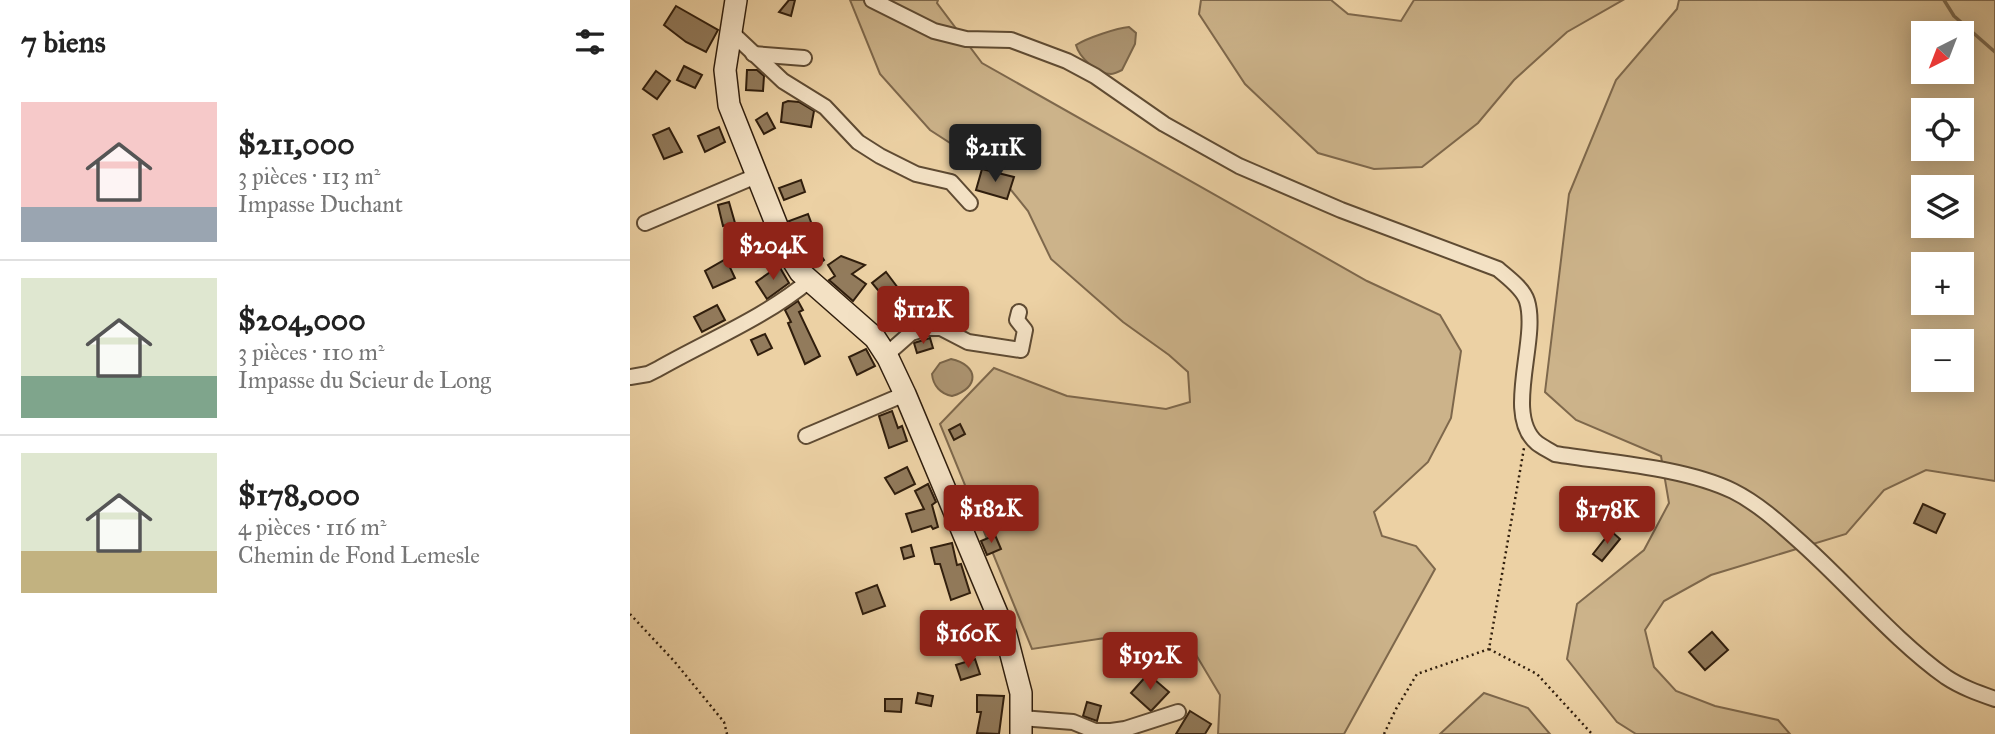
<!DOCTYPE html>
<html lang="fr">
<head>
<meta charset="utf-8">
<style>
  body { margin:0; font-family:"IM FELL Great Primer",serif; background:#f6f6f6; color:#222; height:100vh; display:flex; flex-direction:column; font-size:26px; white-space:nowrap }
  * { box-sizing:border-box; margin:0 }
  p { font-size:23px; color:#767676 }
  .icon { flex:none; width:38px; height:38px; fill:none; stroke:currentColor; stroke-width:2; stroke-linecap:round; stroke-linejoin:round }
  .map { position:relative; flex:1; overflow:hidden }
  .drawer { display:flex; flex-direction:column; background:#fff; width:630px }
  .drawer>* { flex:none }
  .needle { width:46px; rotate:222deg }
  .controls { position:absolute; left:1281px; top:21px; display:grid; gap:14px }
  .controls a { display:grid; place-items:center; width:63px; height:63px; border-radius:0px; background:#fff; box-shadow:0 4px 18px #0003; font-size:35px }
  .price { position:absolute; translate:-50% -60px; padding:0 16px; border-radius:7px; background:#8f2418; color:#fff; font-size:23px; line-height:46px; filter:drop-shadow(0 2px 4px #0008) }
  .price::after { content:''; position:absolute; left:50%; top:42px; width:21px; height:16px; margin-left:-10px; background:inherit; clip-path:polygon(0 0,100% 0,50% 100%) }
  .price.selected { background:#222; color:#fff }
  ul { padding:0; list-style:none }
  li { display:flex; align-items:center; gap:21px; height:175px; padding:0 21px }
  li+li { border-top:2px solid #e0e0e0 }
  li span { display:grid; place-items:center; flex:none; width:196px; height:140px; border-radius:0px; color:#555 }
  li>.icon { margin-inline-start:auto }
  span .icon { width:84px; height:84px; fill:#fffc; stroke-width:1 }
  li b { font-size:30px }
  h2 { display:flex; justify-content:space-between; align-items:center; height:84px; padding:0 21px; font-size:30px }
  main { display:flex; flex:1; min-height:0 }
  .map>svg:first-child { display:block }
</style>
</head>
<body>
<main>
<section class="drawer">
<h2>7 biens<svg class="icon" aria-label="filters" viewBox="0 0 24 24"><path d="M4 7h16M4 17h16"/><circle cx="9" cy="7" r="2"/><circle cx="15" cy="17" r="2"/></svg></h2>
<ul>
<li><span style="background:linear-gradient(#f6c9c9 75%,#9aa5b1 0)"><svg class="icon" aria-label="home" viewBox="0 0 24 24"><path d="M3 11l9-7 9 7M6 9v11h12V9"/></svg></span><div><b>$211,000</b><p>3 pièces · 113 m²</p><p>Impasse Duchant</p></div></li>
<li><span style="background:linear-gradient(#dfe7d0 70%,#7fa58c 0)"><svg class="icon" aria-label="home" viewBox="0 0 24 24"><path d="M3 11l9-7 9 7M6 9v11h12V9"/></svg></span><div><b>$204,000</b><p>3 pièces · 110 m²</p><p>Impasse du Scieur de Long</p></div></li>
<li><span style="background:linear-gradient(#dfe7d0 70%,#c2b280 0)"><svg class="icon" aria-label="home" viewBox="0 0 24 24"><path d="M3 11l9-7 9 7M6 9v11h12V9"/></svg></span><div><b>$178,000</b><p>4 pièces · 116 m²</p><p>Chemin de Fond Lemesle</p></div></li>
</ul>
</section>
<div class="map">
<svg width="1365" height="734" viewBox="0 0 1365 734">
  <rect width="100%" height="100%" fill="#ecd1a4"/>
  <filter id="stains"><feTurbulence type="fractalNoise" baseFrequency=".00286" numOctaves="4"/><feColorMatrix values="0 0 0 0 .2 0 0 0 0 .09 0 0 0 0 .02 0 0 0 .5 -.17"/></filter>
  <radialGradient id="worn" r=".72"><stop offset=".6" stop-color="#630" stop-opacity="0"/><stop offset="1" stop-color="#630" stop-opacity=".3"/></radialGradient>
  <!-- green -->
  <g fill="#ccb38a" stroke="#7e684c" stroke-width="2" fill-rule="evenodd">
    <path d="M 220,0 L 308,0 L 307,3 L 352,63 L 737,281 L 810,315 L 831,351 L 821,418 L 798,462 L 744,512 L 752,536 L 786,546 L 805,569 L 714,734 L 588,734 L 590,695 L 553,633 L 495,635 L 402,649 L 310,424 L 364,368 L 437,396 L 536,409 L 560,402 L 558,372 L 539,355 L 493,322 L 421,259 L 398,211 L 368,174 L 300,130 L 250,74 Z"/>
    <path d="M 571,0 L 701,0 L 718,14 L 771,21 L 784,0 L 993,0 L 937,32 L 884,80 L 848,123 L 792,167 L 744,169 L 688,153 L 615,84 L 569,14 Z"/>
    <path d="M 1049,0 L 1365,0 L 1365,481 L 1296,470 L 1254,490 L 1216,534 L 1081,575 L 1034,601 L 1015,630 L 1024,667 L 1046,691 L 1085,706 L 1148,720 L 1160,734 L 1006,734 L 987,722 L 937,659 L 947,604 L 1014,550 L 1039,503 L 1031,456 L 946,420 L 915,392 L 939,194 L 986,80 L 1047,9 ZM 1293,33 L 1332,33 L 1332,72 L 1293,72 ZM 1293,110 L 1332,110 L 1332,149 L 1293,149 ZM 1293,187 L 1332,187 L 1332,226 L 1293,226 ZM 1293,264 L 1332,264 L 1332,303 L 1293,303 ZM 1293,341 L 1332,341 L 1332,380 L 1293,380 Z"/>
    <path d="M 854,693 L 898,708 L 920,734 L 810,734 Z"/>
  </g>
  <!-- water -->
  <g fill="#ac9471" stroke="#7a6549" stroke-width="2">
    <path d="M 499,27 L 506,33 L 505,44 L 492,70 C 490,71 483,74 481,74 C 467,74 449,57 446,45 C 457,38 487,28 499,27 Z"/>
    <path d="M 321,359 C 349,365 350,388 322,396 C 311,394 303,386 302,374 L 310,363 Z"/>
  </g>
  <g fill="none" stroke-linecap="round" stroke-linejoin="round">
    <!-- stream -->
    <path stroke="#7a6549" stroke-width="3.5" d="M 1314,0 L 1324,16 L 1365,52"/>
  </g>
  <!-- building -->
  <g fill="#927b5c" stroke="#301e0d" stroke-width="2">
    <path d="M 159,0 L 165,0 L 161,16 L 149,12 Z"/>
    <path d="M 46,6 L 88,30 L 76,52 L 56,42 L 34,25 Z"/>
    <path d="M 54,66 L 72,75 L 65,88 L 47,80 Z"/>
    <path d="M 117,70 L 127,70 L 134,76 L 133,91 L 116,90 Z"/>
    <path d="M 26,71 L 40,81 L 27,99 L 13,89 Z"/>
    <path d="M 158,101 L 169,102 L 184,111 L 181,127 L 151,122 L 153,103 Z"/>
    <path d="M 137,113 L 145,128 L 134,134 L 126,120 Z"/>
    <path d="M 89,127 L 95,142 L 75,152 L 68,136 Z"/>
    <path d="M 39,128 L 52,152 L 34,159 L 23,135 Z"/>
    <path d="M 352,169 L 384,177 L 377,199 L 346,190 Z"/>
    <path d="M 171,180 L 175,192 L 154,200 L 149,188 Z"/>
    <path d="M 99,202 L 105,223 L 93,226 L 88,205 Z"/>
    <path d="M 178,214 L 185,233 L 178,236 L 194,260 L 185,267 L 169,245 L 159,221 Z"/>
    <path d="M 211,256 L 235,265 L 222,274 L 236,284 L 223,301 L 199,280 L 205,276 L 198,265 Z"/>
    <path d="M 96,259 L 105,278 L 83,288 L 75,271 Z"/>
    <path d="M 149,266 L 159,283 L 137,299 L 126,282 Z"/>
    <path d="M 256,272 L 268,288 L 263,291 L 285,311 L 273,324 L 269,324 L 258,313 L 263,308 L 242,283 Z"/>
    <path d="M 168,301 L 173,310 L 169,312 L 190,356 L 175,364 L 158,323 L 161,322 L 155,310 Z"/>
    <path d="M 87,305 L 95,320 L 72,332 L 64,317 Z"/>
    <path d="M 135,334 L 142,348 L 128,355 L 121,340 Z"/>
    <path d="M 300,338 L 303,348 L 287,353 L 284,343 Z"/>
    <path d="M 236,349 L 245,366 L 227,375 L 219,357 Z"/>
    <path d="M 262,411 L 268,428 L 272,426 L 277,441 L 259,448 L 249,416 Z"/>
    <path d="M 330,424 L 335,434 L 324,440 L 319,430 Z"/>
    <path d="M 277,467 L 285,484 L 265,494 L 255,478 Z"/>
    <path d="M 298,484 L 306,502 L 302,505 L 308,527 L 303,529 L 301,526 L 282,532 L 276,514 L 294,509 L 285,491 Z"/>
    <path d="M 1293,504 L 1315,514 L 1306,533 L 1284,523 Z"/>
    <path d="M 353,505 L 356,516 L 347,519 L 343,508 Z"/>
    <path d="M 981,531 L 990,539 L 972,561 L 963,554 Z"/>
    <path d="M 365,535 L 371,549 L 357,555 L 351,541 Z"/>
    <path d="M 322,543 L 327,565 L 331,564 L 340,593 L 321,600 L 310,564 L 305,564 L 301,548 Z"/>
    <path d="M 281,545 L 284,556 L 274,559 L 271,548 Z"/>
    <path d="M 247,585 L 255,606 L 233,614 L 226,593 Z"/>
    <path d="M 325,618 L 330,646 L 304,651 L 300,624 Z"/>
    <path d="M 1082,632 L 1098,650 L 1075,670 L 1059,652 Z"/>
    <path d="M 345,659 L 350,674 L 331,680 L 326,665 Z"/>
    <path d="M 518,674 L 539,692 L 521,711 L 501,693 Z"/>
    <path d="M 288,693 L 303,696 L 301,706 L 286,703 Z"/>
    <path d="M 347,695 L 374,696 L 369,734 L 347,733 L 351,712 L 347,712 Z"/>
    <path d="M 255,699 L 272,699 L 271,712 L 255,711 Z"/>
    <path d="M 457,702 L 471,706 L 467,721 L 453,716 Z"/>
    <path d="M 560,711 L 581,724 L 575,734 L 546,734 Z"/>
  </g>
  <g fill="none" stroke-linecap="round" stroke-linejoin="round">
    <defs>
      <g id="minor">
        <path d="M 242,0 L 304,31 L 336,39 L 381,40 L 437,61 L 465,76 L 534,124 L 609,166 L 711,210 L 868,269 C 877,277 893,288 897,301 C 909,340 873,415 907,443 C 912,447 919,450 925,454 C 981,463 1053,467 1103,491 C 1127,503 1147,521 1167,539 C 1216,582 1264,640 1316,677 C 1331,687 1348,693 1365,699"/>
        <path d="M 100,31 L 153,81 L 195,107 L 228,142 L 250,156 L 286,174 L 321,182 L 340,203"/>
        <path d="M 123,54 L 174,58"/>
        <path d="M 15,223 L 126,176"/>
        <path d="M 256,355 L 281,333 L 297,328 L 311,328 L 338,342 L 391,350 L 395,330 L 387,320 L 389,312"/>
        <path d="M 0,377 L 18,374 L 28,369 C 79,340 134,318 180,280"/>
        <path d="M 176,436 L 275,394"/>
        <path d="M 391,718 L 443,722 L 465,731 L 481,731 L 495,729 L 548,712"/>
      </g>
      <path id="secondary" d="M 106,0 L 95,70 L 99,105 L 157,251 L 170,272 L 245,338 L 258,358 L 275,394 L 376,635 L 391,693 L 391,734"/>
    </defs>
    <!-- minor casing -->
    <use href="#minor" stroke="#5f4b33" stroke-width="18"/>
    <!-- secondary casing -->
    <use href="#secondary" stroke="#301e0d" stroke-width="24"/>
    <!-- path -->
    <g stroke="#301e0d" stroke-width="2.5" stroke-dasharray="2 3.5" stroke-linecap="butt">
      <path d="M 0,614 L 44,661 L 94,722 L 97,734"/>
      <path d="M 859,649 L 907,674 L 962,734"/>
      <path d="M 754,734 L 766,709 L 787,674 L 859,649 L 894,448"/>
    </g>
    <!-- minor -->
    <use href="#minor" stroke="#f3e1c4" stroke-width="14"/>
    <!-- secondary -->
    <use href="#secondary" stroke="#f3e1c4" stroke-width="21"/>
  </g>
  <rect width="100%" height="100%" filter="url(#stains)"/>
  <rect width="100%" height="100%" fill="url(#worn)"/>
</svg>
<div class="controls">
<a><svg class="needle" viewBox="-14 -14 28 28"><path d="M0-13l5 13h-10z" fill="#e53935"/><path d="M0 13l5-13h-10z" fill="#767676"/></svg></a>
<a><svg class="icon" aria-label="locate" viewBox="0 0 24 24"><circle cx="12" cy="12" r="6"/><path d="M12 2v4M12 18v4M2 12h4M18 12h4"/></svg></a>
<a><svg class="icon" aria-label="layers" viewBox="0 0 24 24"><path d="M12 4l9 5-9 5-9-5zM3 14l9 5 9-5"/></svg></a>
<a>+</a>
<a>−</a>
</div>
<b class="price selected" style="left:365px;top:184px">$211K</b>
<b class="price" style="left:143px;top:282px">$204K</b>
<b class="price" style="left:293px;top:346px">$112K</b>
<b class="price" style="left:361px;top:545px">$182K</b>
<b class="price" style="left:977px;top:546px">$178K</b>
<b class="price" style="left:338px;top:670px">$160K</b>
<b class="price" style="left:520px;top:692px">$192K</b>
</div>
</main>
</body>
</html>
